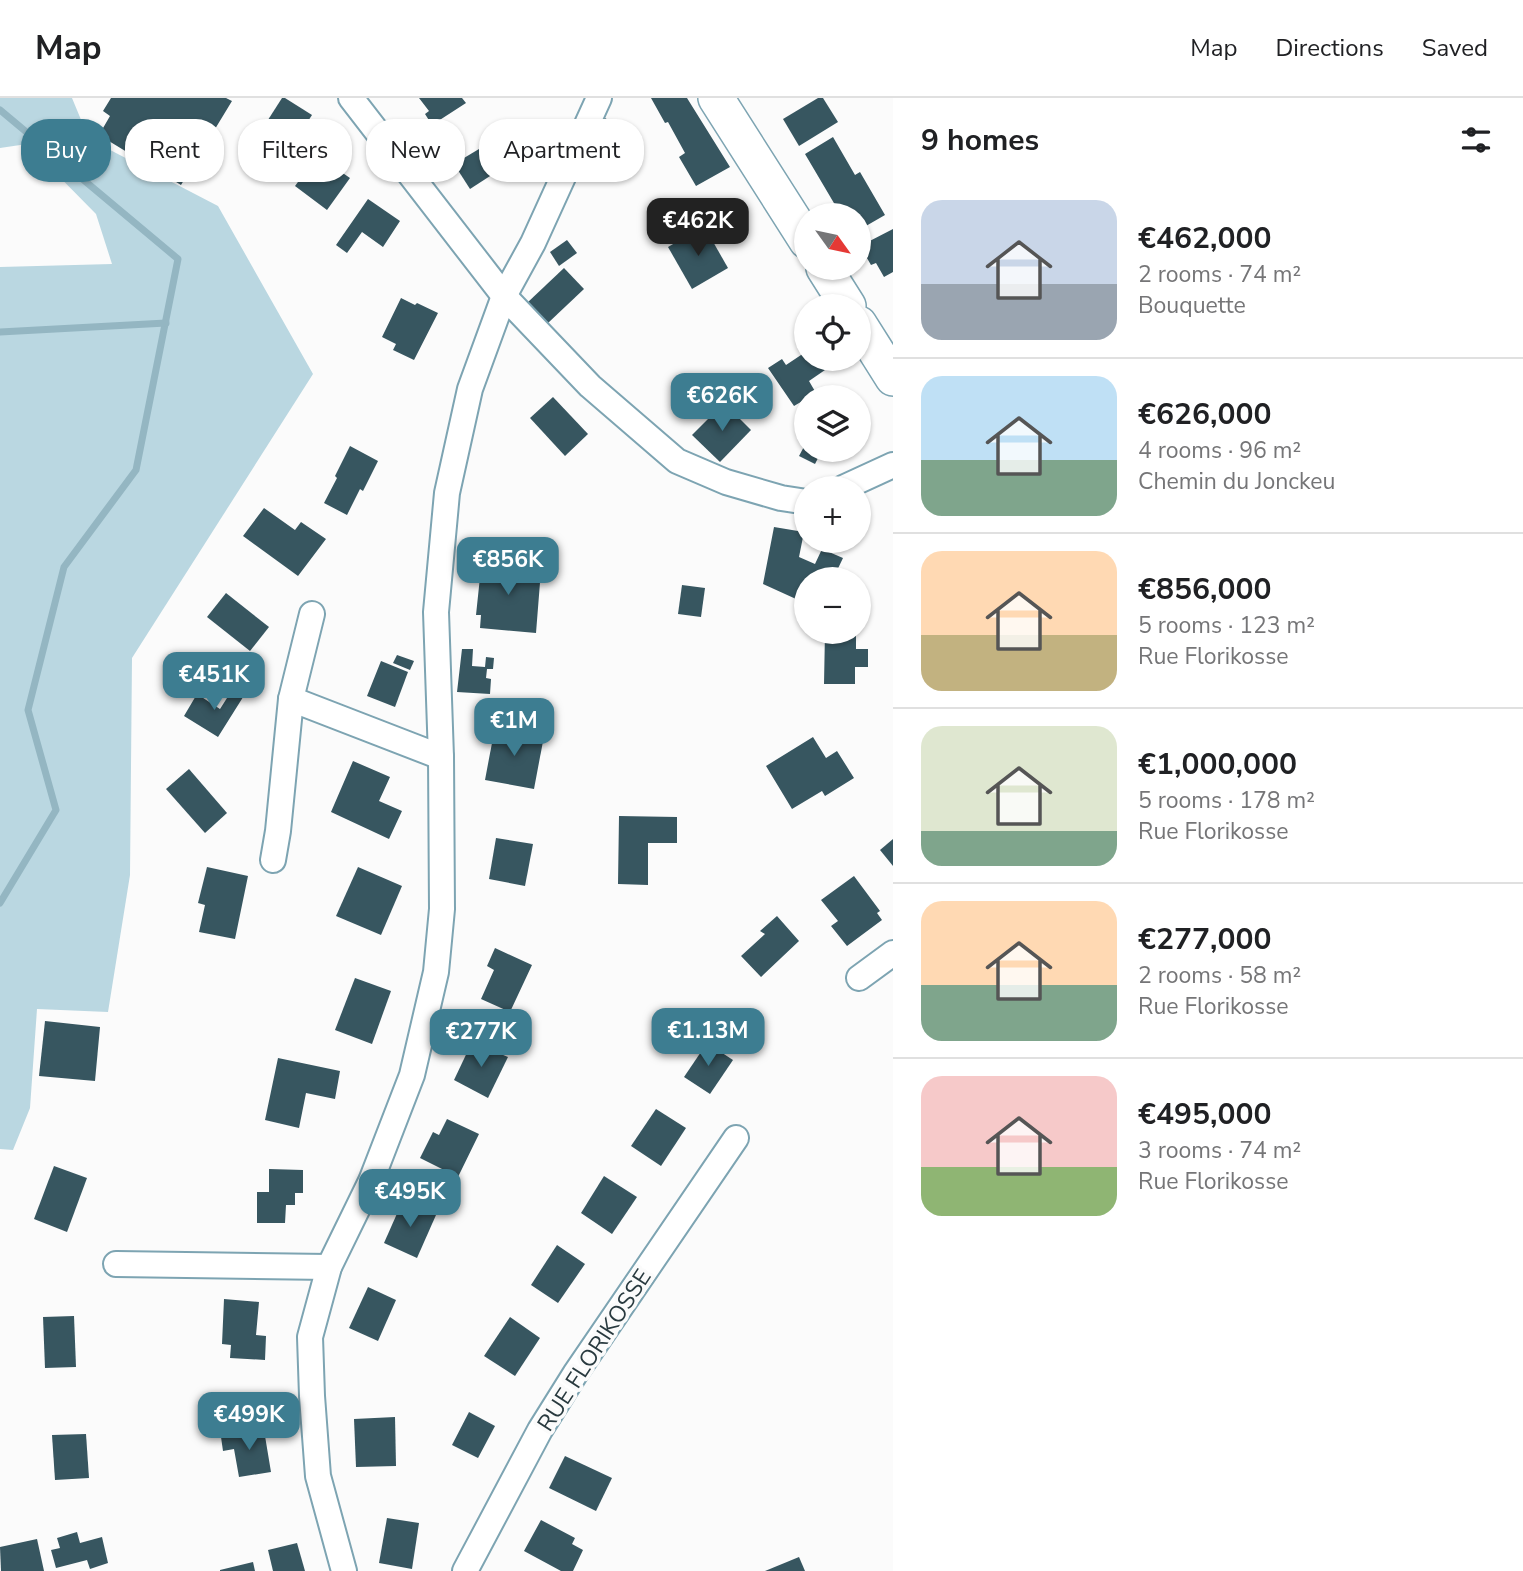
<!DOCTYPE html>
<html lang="en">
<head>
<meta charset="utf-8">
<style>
  body { margin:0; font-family:"Nunito Sans",sans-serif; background:#f6f6f6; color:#202124; height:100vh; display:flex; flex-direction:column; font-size:26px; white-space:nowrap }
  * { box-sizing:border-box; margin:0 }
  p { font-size:23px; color:#757577 }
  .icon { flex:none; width:38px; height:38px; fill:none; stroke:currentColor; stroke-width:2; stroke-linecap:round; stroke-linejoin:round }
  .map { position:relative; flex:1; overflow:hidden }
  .sheet { display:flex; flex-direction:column; background:#fff; width:630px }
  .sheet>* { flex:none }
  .banner { position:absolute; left:21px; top:21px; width:665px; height:63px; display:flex; gap:14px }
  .needle { width:46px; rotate:123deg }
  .fabs { position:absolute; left:794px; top:105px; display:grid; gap:14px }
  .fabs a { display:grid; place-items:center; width:77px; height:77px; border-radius:50%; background:#fff; box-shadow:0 2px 5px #0004; font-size:35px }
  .price { position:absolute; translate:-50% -60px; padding:0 16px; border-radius:14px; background:#3d7d91; color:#fff; font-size:23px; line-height:46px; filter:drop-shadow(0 2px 4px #0008) }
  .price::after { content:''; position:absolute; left:50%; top:42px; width:21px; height:16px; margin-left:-10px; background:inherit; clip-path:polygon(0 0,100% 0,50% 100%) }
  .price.selected { background:#222; color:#fff }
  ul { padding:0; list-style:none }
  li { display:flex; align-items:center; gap:21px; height:175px; padding:0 28px }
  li+li { border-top:2px solid #e0e0e0 }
  li span { display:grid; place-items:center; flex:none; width:196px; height:140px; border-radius:21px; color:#555 }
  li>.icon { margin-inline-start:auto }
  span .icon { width:84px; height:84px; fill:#fffc; stroke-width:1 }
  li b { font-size:30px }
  h2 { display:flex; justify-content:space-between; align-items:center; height:84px; padding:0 28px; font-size:30px }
  .pill { padding:0 24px; border-radius:28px; background:#fff; box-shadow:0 2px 5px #0004; font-size:24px; line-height:63px }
  .pill.selected { background:#3d7d91; color:#fff }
  header { display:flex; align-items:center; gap:42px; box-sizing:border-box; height:98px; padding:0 35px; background:#fff; border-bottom:2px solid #e0e0e0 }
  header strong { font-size:33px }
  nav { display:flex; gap:38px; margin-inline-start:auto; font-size:24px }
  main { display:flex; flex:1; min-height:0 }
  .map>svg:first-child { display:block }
</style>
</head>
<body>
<header>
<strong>Map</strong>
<nav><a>Map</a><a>Directions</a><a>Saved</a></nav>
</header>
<main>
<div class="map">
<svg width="893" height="1473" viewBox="0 0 893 1473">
  <rect width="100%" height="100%" fill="#fbfbfb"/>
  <!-- green -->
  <path fill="#bad7e1" d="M 0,0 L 72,0 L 89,41 L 218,108 L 313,276 L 132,560 L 130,777 L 108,914 L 37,911 L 30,1010 L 13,1052 L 0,1051 L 0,169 L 112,166 L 96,116 L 27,46 L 0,50 Z"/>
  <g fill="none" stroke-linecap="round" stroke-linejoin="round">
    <!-- stream -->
    <g stroke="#94b6c2" stroke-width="7">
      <path d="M 0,12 L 178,161 L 136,372 L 64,469 L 28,612 L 56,712 L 0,805"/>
      <path d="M 0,234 L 166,225"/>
    </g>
  </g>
  <!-- building -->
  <g fill="#375660">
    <path d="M 111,0 L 226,0 L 232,3 L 181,87 L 99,37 L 110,18 L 103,13 Z"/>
    <path d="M 282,0 L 285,0 L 312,17 L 281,65 L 252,47 Z"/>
    <path d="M 419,0 L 462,0 L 466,5 L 432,27 L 425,16 L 429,13 Z"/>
    <path d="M 651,0 L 687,0 L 730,69 L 696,88 L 679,59 L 685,55 L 668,24 L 665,25 Z"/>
    <path d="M 818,0 L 823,0 L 838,24 L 799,48 L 783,21 Z"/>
    <path d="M 598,17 L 622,28 L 601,41 L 590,37 Z"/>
    <path d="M 833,39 L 855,77 L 860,74 L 885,117 L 859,132 L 859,117 L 841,117 L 805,56 Z"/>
    <path d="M 489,45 L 504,69 L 470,91 L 454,66 Z"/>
    <path d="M 326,46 L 342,58 L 334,69 L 350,80 L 327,112 L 295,88 Z"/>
    <path d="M 368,101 L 400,123 L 383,149 L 362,134 L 347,155 L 336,147 Z"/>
    <path d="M 704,128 L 728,170 L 692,191 L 668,149 Z"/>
    <path d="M 893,131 L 893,174 L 884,179 L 876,165 L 871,167 L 860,148 Z"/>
    <path d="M 567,142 L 577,155 L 559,168 L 550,154 Z"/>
    <path d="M 564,170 L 584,191 L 548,225 L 527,205 Z"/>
    <path d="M 401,200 L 415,207 L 417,205 L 438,215 L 414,262 L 393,252 L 396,246 L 382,239 Z"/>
    <path d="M 807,253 L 807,261 L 841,261 L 809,283 L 816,295 L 794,308 L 768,270 L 782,261 L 786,267 Z"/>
    <path d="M 553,299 L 588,336 L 565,358 L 530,320 Z"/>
    <path d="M 724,305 L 751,332 L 720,364 L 692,337 Z"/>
    <path d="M 807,343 L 807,352 L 822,352 L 815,366 L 799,358 Z"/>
    <path d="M 350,348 L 378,363 L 363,393 L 360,391 L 347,417 L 324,405 L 337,380 L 335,378 Z"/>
    <path d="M 264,410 L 295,432 L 301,424 L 326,441 L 298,478 L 243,438 Z"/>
    <path d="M 774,429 L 804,434 L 799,459 L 815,466 L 822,451 L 843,460 L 833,481 L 807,481 L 807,506 L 763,486 Z"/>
    <path d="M 482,460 L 515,463 L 515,470 L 541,472 L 536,535 L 480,530 L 481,517 L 476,517 Z"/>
    <path d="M 682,487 L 705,490 L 701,519 L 678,516 Z"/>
    <path d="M 226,495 L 269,529 L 250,553 L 207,519 Z"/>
    <path d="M 825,534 L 856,534 L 856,551 L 868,551 L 868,569 L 855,569 L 855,586 L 824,586 Z"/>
    <path d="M 462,551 L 473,551 L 472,568 L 485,569 L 486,559 L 494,560 L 493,571 L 487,571 L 486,580 L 491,581 L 490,596 L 457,594 Z"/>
    <path d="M 397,557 L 414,563 L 410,572 L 393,565 Z"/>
    <path d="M 381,563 L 408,574 L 395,609 L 367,598 Z"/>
    <path d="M 234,589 L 245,596 L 218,639 L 184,618 L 197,596 L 220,611 Z"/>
    <path d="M 495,629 L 544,638 L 534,691 L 485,682 Z"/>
    <path d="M 813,639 L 826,660 L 837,653 L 854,680 L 825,698 L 822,693 L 792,711 L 766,668 Z"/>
    <path d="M 353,663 L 390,679 L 379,703 L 402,713 L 389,741 L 331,714 Z"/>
    <path d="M 189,671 L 227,715 L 205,735 L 166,691 Z"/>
    <path d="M 619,718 L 677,719 L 677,745 L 648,745 L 648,787 L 618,786 Z"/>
    <path d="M 496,740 L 533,746 L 525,788 L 489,781 Z"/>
    <path d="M 893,741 L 893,768 L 880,752 Z"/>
    <path d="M 207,769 L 248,778 L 235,841 L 199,834 L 205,807 L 198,805 Z"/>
    <path d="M 358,769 L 402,788 L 381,837 L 336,818 Z"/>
    <path d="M 854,778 L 880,813 L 877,815 L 882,822 L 847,848 L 831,828 L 838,823 L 821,802 Z"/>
    <path d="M 777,818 L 799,843 L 761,879 L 741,858 L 765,836 L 760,833 Z"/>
    <path d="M 495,850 L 532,867 L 510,914 L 481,901 L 494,872 L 487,868 Z"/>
    <path d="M 355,880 L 391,893 L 372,946 L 335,932 Z"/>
    <path d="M 45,923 L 100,929 L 95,983 L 39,978 Z"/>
    <path d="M 472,944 L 508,959 L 488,1000 L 454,982 Z"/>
    <path d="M 707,945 L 733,962 L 710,996 L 684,979 Z"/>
    <path d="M 278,960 L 340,973 L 335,1001 L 306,995 L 299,1030 L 265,1022 Z"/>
    <path d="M 656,1011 L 686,1030 L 661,1068 L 631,1048 Z"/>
    <path d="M 447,1021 L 479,1036 L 458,1079 L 420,1060 L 433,1034 L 439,1037 Z"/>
    <path d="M 54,1068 L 87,1080 L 67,1134 L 34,1121 Z"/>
    <path d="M 269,1071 L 303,1072 L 303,1095 L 295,1095 L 295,1107 L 286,1107 L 285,1125 L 257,1125 L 257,1094 L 269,1094 Z"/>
    <path d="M 604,1078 L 637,1099 L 612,1136 L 581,1115 Z"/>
    <path d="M 403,1102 L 436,1117 L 417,1160 L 384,1145 Z"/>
    <path d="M 557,1147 L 585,1166 L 558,1205 L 531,1187 Z"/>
    <path d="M 368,1189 L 396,1202 L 378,1243 L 349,1230 Z"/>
    <path d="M 224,1201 L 259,1204 L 256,1237 L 266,1238 L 265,1262 L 230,1260 L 231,1247 L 222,1246 Z"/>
    <path d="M 74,1218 L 76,1269 L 45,1270 L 43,1219 Z"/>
    <path d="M 510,1219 L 540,1240 L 515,1278 L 484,1258 Z"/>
    <path d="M 469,1314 L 495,1328 L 478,1360 L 452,1347 Z"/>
    <path d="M 395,1319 L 396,1368 L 356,1369 L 354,1321 Z"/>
    <path d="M 264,1332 L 271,1374 L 239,1379 L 234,1351 L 223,1353 L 221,1339 Z"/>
    <path d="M 86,1336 L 89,1380 L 55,1382 L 52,1337 Z"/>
    <path d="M 565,1358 L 612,1380 L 596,1413 L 549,1390 Z"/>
    <path d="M 387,1420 L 419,1425 L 412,1471 L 379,1465 Z"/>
    <path d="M 541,1422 L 575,1440 L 572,1446 L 583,1452 L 573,1473 L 561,1473 L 524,1453 Z"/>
    <path d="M 77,1434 L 80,1445 L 102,1439 L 108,1465 L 90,1471 L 87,1462 L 56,1470 L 51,1452 L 60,1450 L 57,1440 Z"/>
    <path d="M 37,1441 L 44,1473 L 1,1473 L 0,1449 Z"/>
    <path d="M 297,1445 L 305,1473 L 273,1473 L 268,1452 Z"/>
    <path d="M 799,1459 L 805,1473 L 765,1473 Z"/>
    <path d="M 253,1464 L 255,1473 L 220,1473 L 220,1472 Z"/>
  </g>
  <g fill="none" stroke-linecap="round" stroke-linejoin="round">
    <defs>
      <g id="street">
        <path d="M 351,0 L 504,198 L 590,288 L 677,363 L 726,384 L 781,400 L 807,404"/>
        <path d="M 843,390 L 893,367"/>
        <path d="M 291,601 L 441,659"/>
        <path d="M 273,762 L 278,733 L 291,601 L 312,516"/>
        <path d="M 859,880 L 893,855"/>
        <path d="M 116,1166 L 329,1169"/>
        <path d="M 344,1473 L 318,1378 L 312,1298 L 310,1239 L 329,1169 L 371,1083 L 412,977 L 436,874 L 442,811 L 441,659 L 436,514 L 447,395 L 470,291 L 504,198 L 533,145 L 599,0"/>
        <path d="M 465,1473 L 540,1332 L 575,1276 L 736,1040"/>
      </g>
      <g id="secondary">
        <path d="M 716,0 L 807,143"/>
        <path d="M 824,170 L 848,208"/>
        <path d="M 859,226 L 893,280"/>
      </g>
    </defs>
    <!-- street casing -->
    <use href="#street" stroke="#7da4b2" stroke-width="28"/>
    <!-- secondary casing -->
    <use href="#secondary" stroke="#7da4b2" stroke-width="38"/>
    <!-- street -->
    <use href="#street" stroke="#fff" stroke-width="24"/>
    <!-- secondary -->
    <use href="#secondary" stroke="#fff" stroke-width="35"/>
  </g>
  <g text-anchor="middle" stroke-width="7" stroke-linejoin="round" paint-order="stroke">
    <!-- street labels -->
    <g font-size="23" fill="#293a3f" stroke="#fbfbfb">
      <text transform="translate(594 1252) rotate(-57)" y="8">RUE FLORIKOSSE</text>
    </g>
  </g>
</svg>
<div class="fabs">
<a><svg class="needle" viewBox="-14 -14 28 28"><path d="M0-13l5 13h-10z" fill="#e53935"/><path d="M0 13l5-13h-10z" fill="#757577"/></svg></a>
<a><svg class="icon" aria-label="locate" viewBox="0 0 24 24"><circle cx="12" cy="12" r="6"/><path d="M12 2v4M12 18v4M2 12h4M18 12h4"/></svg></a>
<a><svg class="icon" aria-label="layers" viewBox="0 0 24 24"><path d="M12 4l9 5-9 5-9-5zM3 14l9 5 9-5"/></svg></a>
<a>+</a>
<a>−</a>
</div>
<b class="price selected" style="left:698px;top:160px">€462K</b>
<b class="price" style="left:722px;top:335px">€626K</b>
<b class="price" style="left:508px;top:499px">€856K</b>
<b class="price" style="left:214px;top:614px">€451K</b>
<b class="price" style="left:514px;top:660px">€1M</b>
<b class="price" style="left:708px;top:970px">€1.13M</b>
<b class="price" style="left:481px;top:971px">€277K</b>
<b class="price" style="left:410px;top:1131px">€495K</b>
<b class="price" style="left:249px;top:1354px">€499K</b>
<div class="banner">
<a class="pill selected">Buy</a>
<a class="pill">Rent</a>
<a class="pill">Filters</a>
<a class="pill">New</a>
<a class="pill">Apartment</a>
</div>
</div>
<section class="sheet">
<h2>9 homes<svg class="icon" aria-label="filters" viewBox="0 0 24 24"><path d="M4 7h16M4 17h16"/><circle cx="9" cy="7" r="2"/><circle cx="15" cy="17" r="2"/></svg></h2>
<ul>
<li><span style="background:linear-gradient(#c9d6e8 60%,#9aa5b1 0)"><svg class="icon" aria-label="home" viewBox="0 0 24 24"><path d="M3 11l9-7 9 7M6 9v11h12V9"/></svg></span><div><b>€462,000</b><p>2 rooms · 74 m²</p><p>Bouquette</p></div></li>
<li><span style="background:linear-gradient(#bfe0f5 60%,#7fa58c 0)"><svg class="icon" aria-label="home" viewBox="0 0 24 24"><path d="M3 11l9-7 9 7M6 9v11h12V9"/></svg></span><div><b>€626,000</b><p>4 rooms · 96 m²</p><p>Chemin du Jonckeu</p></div></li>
<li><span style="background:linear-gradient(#ffd9b3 60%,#c2b280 0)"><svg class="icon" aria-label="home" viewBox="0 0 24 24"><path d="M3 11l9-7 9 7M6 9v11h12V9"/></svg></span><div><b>€856,000</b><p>5 rooms · 123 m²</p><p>Rue Florikosse</p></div></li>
<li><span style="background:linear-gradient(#dfe7d0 75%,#7fa58c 0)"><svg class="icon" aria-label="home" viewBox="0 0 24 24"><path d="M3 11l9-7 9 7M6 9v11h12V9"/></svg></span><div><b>€1,000,000</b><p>5 rooms · 178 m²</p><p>Rue Florikosse</p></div></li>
<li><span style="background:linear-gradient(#ffd9b3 60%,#7fa58c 0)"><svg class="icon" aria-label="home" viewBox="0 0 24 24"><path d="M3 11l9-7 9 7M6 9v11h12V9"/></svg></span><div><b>€277,000</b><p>2 rooms · 58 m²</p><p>Rue Florikosse</p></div></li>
<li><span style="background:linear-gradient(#f6c9c9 65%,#8fb573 0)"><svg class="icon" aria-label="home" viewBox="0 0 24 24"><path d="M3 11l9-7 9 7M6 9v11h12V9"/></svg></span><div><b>€495,000</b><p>3 rooms · 74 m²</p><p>Rue Florikosse</p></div></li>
</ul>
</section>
</main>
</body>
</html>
